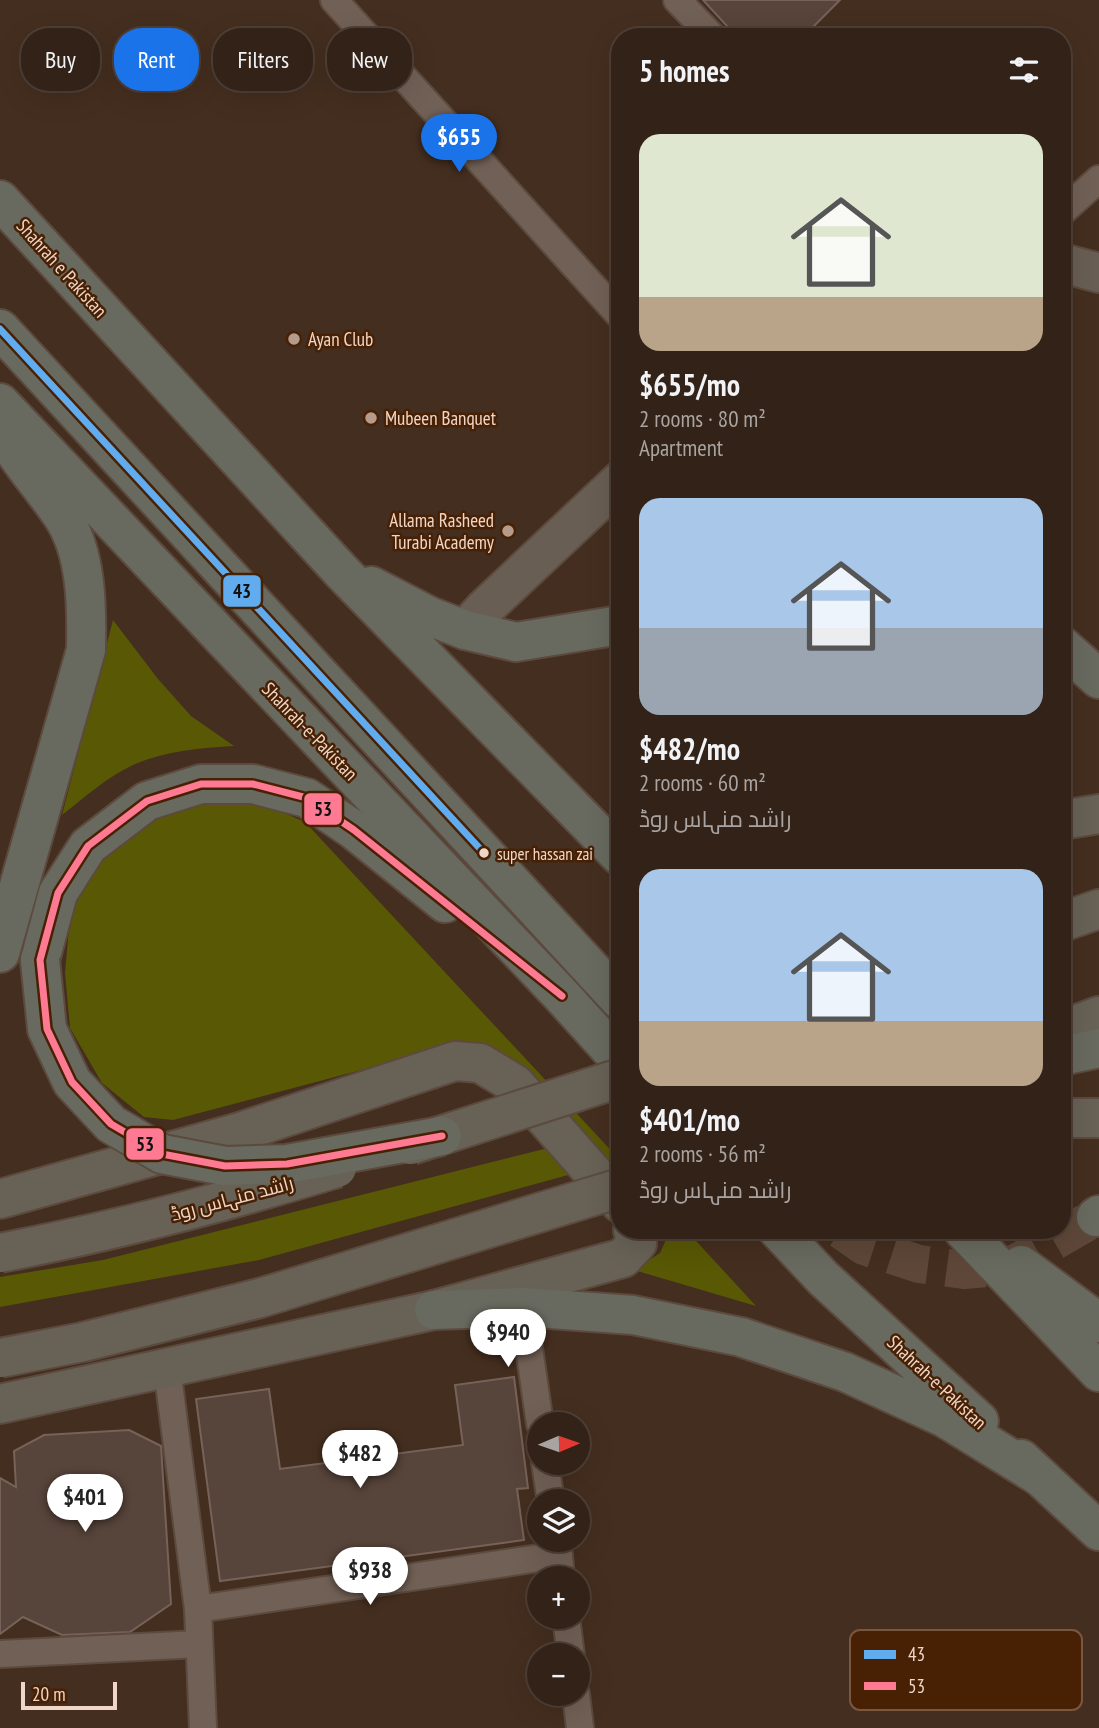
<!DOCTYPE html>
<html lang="en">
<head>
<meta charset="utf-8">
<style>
  body { margin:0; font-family:"PT Sans Narrow",Cairo,sans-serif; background:#3e2f24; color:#f1f3f6; height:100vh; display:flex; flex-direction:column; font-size:26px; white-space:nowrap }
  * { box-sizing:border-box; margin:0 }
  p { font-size:23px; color:#a9a4a1 }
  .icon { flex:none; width:38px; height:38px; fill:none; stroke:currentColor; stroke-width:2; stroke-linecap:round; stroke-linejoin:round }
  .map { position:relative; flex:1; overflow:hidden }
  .sheet { position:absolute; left:611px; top:28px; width:460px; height:1211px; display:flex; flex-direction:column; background:#332217; border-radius:28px; box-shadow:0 7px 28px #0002,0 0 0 2px #4e3f36 }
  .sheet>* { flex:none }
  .guide { position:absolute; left:21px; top:28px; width:485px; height:63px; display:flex; gap:14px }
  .needle { width:46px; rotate:88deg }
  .controls { position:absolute; left:527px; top:1412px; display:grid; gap:14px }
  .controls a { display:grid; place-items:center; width:63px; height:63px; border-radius:50%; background:#332217; box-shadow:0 7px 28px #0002,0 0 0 2px #4e3f36; font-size:35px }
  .scale { position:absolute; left:21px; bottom:18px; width:96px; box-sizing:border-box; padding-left:7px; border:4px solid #f0d6c7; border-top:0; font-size:19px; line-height:24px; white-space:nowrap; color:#f0d6c7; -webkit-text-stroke:5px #482105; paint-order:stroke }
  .price { position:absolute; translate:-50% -60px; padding:0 16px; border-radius:24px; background:#fff; color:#222; font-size:23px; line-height:46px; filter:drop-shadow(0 2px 4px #0008) }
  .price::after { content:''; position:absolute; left:50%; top:42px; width:21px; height:16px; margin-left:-10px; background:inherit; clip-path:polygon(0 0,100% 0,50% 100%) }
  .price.current { background:#1a73e8; color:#fff }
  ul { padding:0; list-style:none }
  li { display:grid; align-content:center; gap:14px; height:371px; padding:0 28px }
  li span { display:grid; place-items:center; height:217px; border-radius:21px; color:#555 }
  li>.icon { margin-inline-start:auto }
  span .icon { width:126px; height:126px; fill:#fffc; stroke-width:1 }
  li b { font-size:30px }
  h2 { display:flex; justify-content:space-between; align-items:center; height:84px; padding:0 28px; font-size:30px }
  .pill { padding:0 24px; border-radius:28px; background:#332217; box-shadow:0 7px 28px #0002,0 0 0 2px #4e3f36; font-size:24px; line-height:63px }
  .pill.current { background:#1a73e8; color:#fff }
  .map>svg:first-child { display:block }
</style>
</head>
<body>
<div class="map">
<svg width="1099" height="1728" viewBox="0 0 1099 1728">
  <rect width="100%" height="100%" fill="#442e1f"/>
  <!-- green -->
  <g fill="#595805">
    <path d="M 113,620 L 158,679 L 191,716 L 234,746 C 201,748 164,751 133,765 C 107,777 84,798 62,815 Z"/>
    <path d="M 223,799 L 261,803 L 305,822 L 619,1159 L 619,1179 L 512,1062 L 489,1046 L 459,1044 L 173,1120 L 144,1117 L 102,1083 L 70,1028 L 65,973 L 70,917 L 82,884 L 105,857 L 140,825 L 176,805 Z"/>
    <path d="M 552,1147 L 572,1174 L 259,1260 L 0,1307 L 0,1277 L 103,1260 Z"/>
    <path d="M 667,1230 L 686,1230 L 756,1306 L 634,1270 L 660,1253 L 669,1233 Z"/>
  </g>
  <!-- building -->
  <g fill="#57443a" stroke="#776259" stroke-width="2">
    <path d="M 703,0 L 840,0 L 803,37 L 737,37 Z"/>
    <path d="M 514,1377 L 528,1488 L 517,1489 L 524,1540 L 220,1581 L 196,1399 L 269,1389 L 280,1469 L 463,1445 L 455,1385 Z"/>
    <path d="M 129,1430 L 161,1446 L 171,1604 L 130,1632 L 62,1635 L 23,1617 L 0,1634 L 0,1478 L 16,1487 L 14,1451 L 44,1435 Z"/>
  </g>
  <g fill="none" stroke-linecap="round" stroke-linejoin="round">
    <!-- highway-tunnel -->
    <path stroke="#5e4738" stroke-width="38" stroke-dasharray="38 19" stroke-linecap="butt" d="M 841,1230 L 864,1246 L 919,1264 L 964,1270 L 1011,1266 L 1096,1217"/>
    <defs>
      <g id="street">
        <path d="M 334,0 L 620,316"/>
        <path d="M 677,0 L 713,37"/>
        <path d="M 1062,212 L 1099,179"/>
        <path d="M 523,1307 L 540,1424"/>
        <path d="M 167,1368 L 198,1609 L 203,1728"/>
        <path d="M 545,1463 L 551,1502"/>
        <path d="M 198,1609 L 559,1555 L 561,1578"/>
        <path d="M 566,1617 L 571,1656"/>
        <path d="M 0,1654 L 199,1644"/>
        <path d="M 576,1694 L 580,1728"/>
      </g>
      <g id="secondary">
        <path d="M 1062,263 L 1099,273"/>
        <path d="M 465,630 L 485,608 L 620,481"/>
      </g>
      <g id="primary">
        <path d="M 1062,820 L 1099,814"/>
        <path d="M 1062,922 L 1099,909"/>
        <path d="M 1062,1030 L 1099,1016"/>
        <path d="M 1062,1118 L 1099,1118"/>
        <path d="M 0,1199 L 240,1132 L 455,1061 L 480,1063 L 515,1084 L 620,1203"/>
        <path d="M 0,1404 L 434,1310 L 623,1258 L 637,1243 L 633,1230"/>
      </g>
      <g id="highway">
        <path d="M 0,200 L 341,571 L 620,856"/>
        <path d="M 0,329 L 620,1000"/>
        <path d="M 0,403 L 562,996 L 620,1060"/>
        <path d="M 371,586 L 429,616 L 465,630 L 516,642 L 620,625"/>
        <path d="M 1062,646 L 1099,679"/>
        <path d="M 0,953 L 86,650 C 87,607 87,551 61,514 C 44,489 23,466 7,440"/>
        <path d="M 40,960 L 58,893 L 88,846 L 147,801 L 201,784 L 253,784 L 307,798 L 354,830 L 445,903"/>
        <path d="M 1062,1056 L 1099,1048"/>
        <path d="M 1096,1217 L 1099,1215"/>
        <path d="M 778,1230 L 823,1278 L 979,1421"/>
        <path d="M 963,1230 L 1099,1372"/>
        <path d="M 1021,1265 L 1099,1323"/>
        <path d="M 434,1310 L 523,1307 L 633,1315 L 741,1337 L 845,1372 L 945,1418 L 1039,1476"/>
        <path d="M 1021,1459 L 1099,1531"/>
      </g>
    </defs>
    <!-- street casing -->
    <use href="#street" stroke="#5c4a3e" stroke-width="30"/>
    <!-- secondary casing -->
    <use href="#secondary" stroke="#5c4a3e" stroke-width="42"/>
    <!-- primary casing -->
    <use href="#primary" stroke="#5c4a3e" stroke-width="42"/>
    <!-- highway casing -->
    <use href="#highway" stroke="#5c4a3e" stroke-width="42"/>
    <!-- street -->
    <use href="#street" stroke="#716055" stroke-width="26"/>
    <!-- secondary -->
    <use href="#secondary" stroke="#695e53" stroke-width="38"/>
    <!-- primary -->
    <use href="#primary" stroke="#676156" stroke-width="38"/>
    <!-- highway -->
    <use href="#highway" stroke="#686a5f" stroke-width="38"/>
    <defs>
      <g id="primary-bridge">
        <path d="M 411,1145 L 620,1078"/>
        <path d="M 0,1253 C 114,1231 226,1202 337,1168"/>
        <path d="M 0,1358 L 83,1342 L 260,1298 L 620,1188"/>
      </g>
      <path id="highway-bridge" d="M 40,960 L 47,1029 L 72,1082 L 111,1124 L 162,1154 L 225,1166 L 287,1164 L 442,1136"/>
    </defs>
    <!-- primary-bridge casing -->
    <use href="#primary-bridge" stroke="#5c4a3e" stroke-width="42" stroke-linecap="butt"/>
    <!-- highway-bridge casing -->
    <use href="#highway-bridge" stroke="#5c4a3e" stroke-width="42" stroke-linecap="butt"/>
    <!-- primary-bridge -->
    <use href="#primary-bridge" stroke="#676156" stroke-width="38"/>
    <!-- highway-bridge -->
    <use href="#highway-bridge" stroke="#686a5f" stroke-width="38"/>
    <defs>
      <path id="bus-1" d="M 0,329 L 484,853"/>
      <path id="bus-2" d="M 442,1136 L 287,1164 L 225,1166 L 162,1154 L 111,1124 L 72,1082 L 47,1029 L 40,960 L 58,893 L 88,846 L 147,801 L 201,784 L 253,784 L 307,798 L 354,830 L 562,996"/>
    </defs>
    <!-- bus-1 casing -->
    <use href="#bus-1" stroke="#482105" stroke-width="12"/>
    <!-- bus-2 casing -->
    <use href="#bus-2" stroke="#482105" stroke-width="12"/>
    <!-- bus-1 -->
    <use href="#bus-1" stroke="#60acee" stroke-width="7"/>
    <!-- bus-2 -->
    <use href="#bus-2" stroke="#fe7a93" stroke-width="7"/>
  </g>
  <!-- markers -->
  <g fill="#b49b8c" stroke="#482105" stroke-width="2.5">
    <circle cx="294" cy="339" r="7"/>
    <circle cx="371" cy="418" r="7"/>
    <circle cx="508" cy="531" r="7"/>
  </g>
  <circle fill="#f0d6c7" stroke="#482105" stroke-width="2.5" cx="484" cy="853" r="6"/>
  <g text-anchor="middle" stroke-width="5" stroke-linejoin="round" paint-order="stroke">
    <!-- bus labels -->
    <g font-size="17" fill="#f0d6c7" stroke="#482105" text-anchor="start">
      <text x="497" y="860">super hassan zai</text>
    </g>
    <!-- street labels -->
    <g font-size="19" fill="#f0d6c7" stroke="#482105">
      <text transform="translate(62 268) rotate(48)" y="7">Shahrah e Pakistan</text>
      <text transform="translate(310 731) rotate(46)" y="7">Shahrah-e-Pakistan</text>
      <text transform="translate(232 1198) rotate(-15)" y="7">راشد منہاس روڈ</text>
      <text transform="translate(937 1382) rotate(43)" y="7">Shahrah-e-Pakistan</text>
    </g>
    <!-- poi labels -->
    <g font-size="19" fill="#f0d6c7" stroke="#482105" text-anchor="start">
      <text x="308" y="346">Ayan Club</text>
      <text x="385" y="425">Mubeen Banquet</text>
      <text x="494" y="527" text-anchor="end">Allama Rasheed<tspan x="494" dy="22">Turabi Academy</tspan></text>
    </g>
  </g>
  <!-- legend -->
  <rect x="850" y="1630" width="232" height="80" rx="10" fill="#482105" stroke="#7a573f" stroke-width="2"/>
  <rect x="864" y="1650" width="32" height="9" fill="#60acee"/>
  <rect x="864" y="1682" width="32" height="8" fill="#fe7a93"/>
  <g font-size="19" fill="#f0d6c7">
    <text x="908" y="1661">43</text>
    <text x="908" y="1693">53</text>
  </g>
  <g stroke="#482105" stroke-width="2.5">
    <rect x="222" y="574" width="40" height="34" rx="7" fill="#60acee"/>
    <rect x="303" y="792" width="40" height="34" rx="7" fill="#fe7a93"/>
    <rect x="125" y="1127" width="40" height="34" rx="7" fill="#fe7a93"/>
  </g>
  <g font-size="19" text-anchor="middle" font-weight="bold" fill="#111">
    <text x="242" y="598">43</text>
    <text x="323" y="816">53</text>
    <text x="145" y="1151">53</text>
  </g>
</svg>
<div class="controls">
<a><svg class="needle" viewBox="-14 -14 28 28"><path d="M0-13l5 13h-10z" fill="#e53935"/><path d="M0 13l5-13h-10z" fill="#a9a4a1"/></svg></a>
<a><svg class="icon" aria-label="layers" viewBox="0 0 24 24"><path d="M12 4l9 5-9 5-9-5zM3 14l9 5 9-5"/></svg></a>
<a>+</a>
<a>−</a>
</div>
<div class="scale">20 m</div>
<b class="price current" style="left:459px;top:174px">$655</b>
<b class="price" style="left:508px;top:1369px">$940</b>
<b class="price" style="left:360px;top:1490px">$482</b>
<b class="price" style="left:85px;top:1534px">$401</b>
<b class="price" style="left:370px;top:1607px">$938</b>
<div class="guide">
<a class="pill">Buy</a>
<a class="pill current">Rent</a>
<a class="pill">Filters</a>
<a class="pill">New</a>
</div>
<section class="sheet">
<h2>5 homes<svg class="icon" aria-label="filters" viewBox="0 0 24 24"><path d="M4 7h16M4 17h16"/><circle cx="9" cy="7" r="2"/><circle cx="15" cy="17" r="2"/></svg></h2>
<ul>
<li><span style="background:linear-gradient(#dfe7d0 75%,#b9a48a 0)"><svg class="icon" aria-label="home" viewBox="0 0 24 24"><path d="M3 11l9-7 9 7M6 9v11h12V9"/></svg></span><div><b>$655/mo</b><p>2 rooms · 80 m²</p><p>Apartment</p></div></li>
<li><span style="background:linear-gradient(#a9c7e8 60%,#9aa5b1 0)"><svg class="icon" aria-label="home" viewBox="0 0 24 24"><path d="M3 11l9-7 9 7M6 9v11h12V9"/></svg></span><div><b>$482/mo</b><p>2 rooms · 60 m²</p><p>راشد منہاس روڈ</p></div></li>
<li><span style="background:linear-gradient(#a9c7e8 70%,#b9a48a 0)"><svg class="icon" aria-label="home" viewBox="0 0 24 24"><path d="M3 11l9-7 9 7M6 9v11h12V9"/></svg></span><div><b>$401/mo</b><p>2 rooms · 56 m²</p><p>راشد منہاس روڈ</p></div></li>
</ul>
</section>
</div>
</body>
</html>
